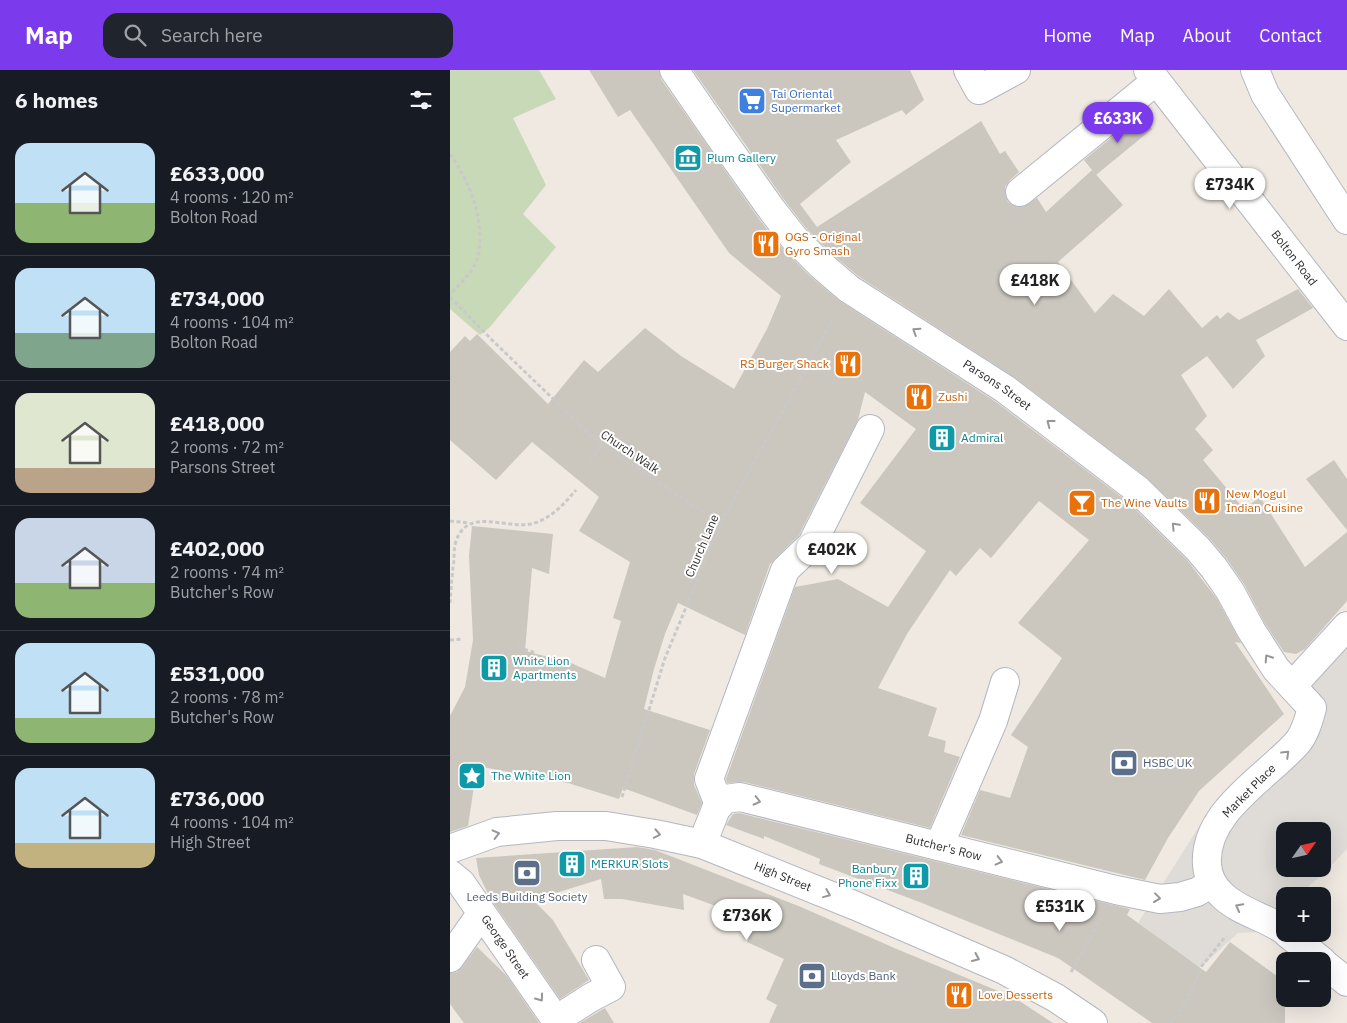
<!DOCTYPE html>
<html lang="en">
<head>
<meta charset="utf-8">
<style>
  body { margin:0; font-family:"IBM Plex Sans",sans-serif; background:#20242c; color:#f1f3f6; height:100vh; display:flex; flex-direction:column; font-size:19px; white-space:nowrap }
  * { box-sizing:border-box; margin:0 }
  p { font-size:16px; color:#9ea1a6 }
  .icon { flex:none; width:28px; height:28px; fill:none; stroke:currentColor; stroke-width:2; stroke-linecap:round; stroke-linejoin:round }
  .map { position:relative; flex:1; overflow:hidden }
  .panel { display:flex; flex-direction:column; background:#171b24; width:450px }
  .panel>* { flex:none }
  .needle { width:32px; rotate:56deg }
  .fabs { position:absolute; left:826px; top:752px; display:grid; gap:10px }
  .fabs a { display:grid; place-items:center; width:55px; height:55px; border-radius:10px; background:#171b24; box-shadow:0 5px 20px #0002; font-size:25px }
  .price { position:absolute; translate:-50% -42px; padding:0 11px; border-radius:18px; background:#fff; color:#222; font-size:16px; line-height:32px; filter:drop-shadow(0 1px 2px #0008) }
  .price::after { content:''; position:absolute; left:50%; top:30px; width:15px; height:11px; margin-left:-8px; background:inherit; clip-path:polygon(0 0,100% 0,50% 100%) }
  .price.on { background:#7c3aed; color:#fff }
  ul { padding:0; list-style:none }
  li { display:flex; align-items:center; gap:15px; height:125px; padding:0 15px }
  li+li { border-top:1px solid #363941 }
  li span { display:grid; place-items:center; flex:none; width:140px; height:100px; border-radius:15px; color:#555 }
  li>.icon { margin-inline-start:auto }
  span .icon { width:60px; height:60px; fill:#fffc; stroke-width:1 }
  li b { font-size:21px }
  h2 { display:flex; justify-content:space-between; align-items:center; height:60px; padding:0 15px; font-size:21px }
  header { display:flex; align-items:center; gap:30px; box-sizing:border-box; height:70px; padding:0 25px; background:#7c3aed; color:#fff }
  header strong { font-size:24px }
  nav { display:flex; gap:28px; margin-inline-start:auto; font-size:18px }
  .search { width:350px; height:45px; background:#20242c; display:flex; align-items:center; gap:12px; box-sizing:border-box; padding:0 18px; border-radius:15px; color:#9ea1a6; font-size:19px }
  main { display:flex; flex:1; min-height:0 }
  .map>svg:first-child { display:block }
</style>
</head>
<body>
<header>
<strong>Map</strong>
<div class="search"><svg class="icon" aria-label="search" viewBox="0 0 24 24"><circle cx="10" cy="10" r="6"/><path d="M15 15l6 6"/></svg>Search here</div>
<nav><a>Home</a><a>Map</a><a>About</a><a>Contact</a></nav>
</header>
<main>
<section class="panel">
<h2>6 homes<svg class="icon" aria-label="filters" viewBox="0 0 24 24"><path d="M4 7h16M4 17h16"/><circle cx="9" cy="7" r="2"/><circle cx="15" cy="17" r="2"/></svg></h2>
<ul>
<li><span style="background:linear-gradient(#bfe0f5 60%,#8fb573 0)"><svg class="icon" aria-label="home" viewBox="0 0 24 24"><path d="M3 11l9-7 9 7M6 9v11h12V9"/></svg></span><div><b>£633,000</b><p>4 rooms · 120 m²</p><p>Bolton Road</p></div></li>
<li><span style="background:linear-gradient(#bfe0f5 65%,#7fa58c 0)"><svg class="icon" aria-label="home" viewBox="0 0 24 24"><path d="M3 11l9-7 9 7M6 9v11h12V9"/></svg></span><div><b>£734,000</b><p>4 rooms · 104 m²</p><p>Bolton Road</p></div></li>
<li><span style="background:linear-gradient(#dfe7d0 75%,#b9a48a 0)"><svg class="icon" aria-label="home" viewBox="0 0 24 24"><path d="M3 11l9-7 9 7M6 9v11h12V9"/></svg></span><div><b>£418,000</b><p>2 rooms · 72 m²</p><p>Parsons Street</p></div></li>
<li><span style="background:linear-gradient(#c9d6e8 65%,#8fb573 0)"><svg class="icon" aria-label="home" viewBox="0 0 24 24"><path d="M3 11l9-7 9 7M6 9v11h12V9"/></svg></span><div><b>£402,000</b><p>2 rooms · 74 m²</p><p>Butcher's Row</p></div></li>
<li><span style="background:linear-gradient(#bfe0f5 75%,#8fb573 0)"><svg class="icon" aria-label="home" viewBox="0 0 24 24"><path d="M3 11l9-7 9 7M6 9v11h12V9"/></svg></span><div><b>£531,000</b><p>2 rooms · 78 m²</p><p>Butcher's Row</p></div></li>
<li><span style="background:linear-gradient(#bfe0f5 75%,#c2b280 0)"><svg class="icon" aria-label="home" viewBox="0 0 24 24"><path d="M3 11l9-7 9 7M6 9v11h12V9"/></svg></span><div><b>£736,000</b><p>4 rooms · 104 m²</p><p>High Street</p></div></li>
</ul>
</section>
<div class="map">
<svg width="897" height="953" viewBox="0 0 897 953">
  <rect width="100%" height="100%" fill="#efe9e1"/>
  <!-- cemetery -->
  <path fill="#c8d9b8" d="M 0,0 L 89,0 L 106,29 L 63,48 L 96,115 L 73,144 L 106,177 L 40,257 L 30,265 L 0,239 Z"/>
  <!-- plaza -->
  <path fill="#dfdcd8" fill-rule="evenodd" d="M 897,556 L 897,779 L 873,804 L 847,826 L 835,826 L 835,837 L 814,862 L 788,863 L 751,897 L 746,896 L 688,853 L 755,747 L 845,662 L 857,633 L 842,616 ZM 835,761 L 872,761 L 872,799 L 835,799 Z"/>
  <!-- building -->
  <g fill="#cbc7bf">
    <path d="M 139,0 L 209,0 L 211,9 L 309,149 L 333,179 L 360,206 L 391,232 L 546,332 L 678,432 L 737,490 L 767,529 L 791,573 L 785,572 L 834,644 L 749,721 L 718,768 L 695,810 L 511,765 L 530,720 L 560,728 L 578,677 L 561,665 L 612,588 L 568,553 L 639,470 L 589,431 L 541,488 L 530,478 L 506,506 L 500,500 L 457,564 L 428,618 L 487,638 L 478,666 L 496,671 L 494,682 L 510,687 L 480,758 L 294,712 L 277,713 L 276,709 L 345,517 L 388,509 L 438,537 L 476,481 L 410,433 L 466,359 L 415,322 L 408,350 L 349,465 L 320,494 L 295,565 L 228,533 L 215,564 L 204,599 L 194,639 L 260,660 L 244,704 L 244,715 L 252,733 L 247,745 L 173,718 L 169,729 L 118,713 L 27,696 L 18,756 L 0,762 L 0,646 L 15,617 L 23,570 L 19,486 L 22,456 L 103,464 L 99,504 L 82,498 L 75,581 L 121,593 L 155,608 L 171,551 L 163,548 L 180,492 L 129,461 L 149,427 L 82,372 L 46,410 L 0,370 L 0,282 L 15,266 L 20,271 L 27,264 L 98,334 L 134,290 L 148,302 L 195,258 L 231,286 L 284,319 L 317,259 L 331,226 L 279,183 L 180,40 L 168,47 Z"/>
    <path d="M 243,0 L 460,0 L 474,30 L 456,45 L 452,40 L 386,70 L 401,92 L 350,134 L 367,157 L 531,51 L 550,84 L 555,81 L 569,102 L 560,110 L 555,117 L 555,125 L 558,132 L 564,136 L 573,137 L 587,128 L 596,142 L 642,100 L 673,135 L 608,192 L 645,243 L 663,224 L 694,246 L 719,219 L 752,258 L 767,245 L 770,249 L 778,242 L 789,250 L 848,219 L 863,238 L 806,270 L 815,286 L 783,319 L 757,286 L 731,305 L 757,346 L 745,359 L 763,380 L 753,390 L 794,439 L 810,427 L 855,497 L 897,462 L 897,531 L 855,579 L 846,584 L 834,582 L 814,552 L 794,514 L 776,488 L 759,468 L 697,408 L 564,307 L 408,206 L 382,184 L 356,158 L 335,131 Z"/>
    <path d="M 690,44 L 702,59 L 646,105 L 634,90 Z"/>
    <path d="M 884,390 L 897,409 L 897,460 L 856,409 Z"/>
    <path d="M 289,743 L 680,839 L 677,845 L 756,902 L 780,872 L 835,912 L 835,953 L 702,953 L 608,888 L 472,833 L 369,794 L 370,789 L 314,766 L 314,769 L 276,755 L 283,744 Z"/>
    <path d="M 187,777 L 205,780 L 351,837 L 449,880 L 565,928 L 603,953 L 319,953 L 327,935 L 316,929 L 334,889 L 297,872 L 307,851 L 233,824 L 234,840 L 172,829 L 154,829 L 151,809 L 83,830 L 103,850 L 139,910 L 110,929 L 40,828 L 29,805 L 26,788 Z"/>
    <path d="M 27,877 L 57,906 L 89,953 L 14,953 L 0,934 L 0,903 L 7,902 L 12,897 Z"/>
    <path d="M 155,938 L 164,953 L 130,953 L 148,942 Z"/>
  </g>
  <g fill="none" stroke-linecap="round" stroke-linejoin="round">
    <defs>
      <g id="minor">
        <path id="s1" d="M 224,0 L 268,64 L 322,140 L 344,168 L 371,195 L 399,219 L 555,319 L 688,420 L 748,479 L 764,498 L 780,521 L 801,560 L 826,599 L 862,638 C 859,649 855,664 847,673 C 816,708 753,742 757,795 C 758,806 763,817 772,825 C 789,842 816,847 835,861"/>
        <path d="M 518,0 L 529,20 L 566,0"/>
        <path id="s2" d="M 698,0 L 897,256"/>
        <path d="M 805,0 L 815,24 L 897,150"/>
        <path d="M 570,122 L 706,11"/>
        <path d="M 842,616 L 897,556"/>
        <path d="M 269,735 L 259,709 L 335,500 L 362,474 L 420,359"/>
        <path id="s3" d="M 252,774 L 266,739 L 275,729 L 290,727 L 666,820 L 710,829 L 730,827 L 747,822 L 762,813"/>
        <path d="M 489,776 L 543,651 L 555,612"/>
        <path id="s4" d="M 0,779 L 47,762 L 107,756 L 156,756 L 205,764 L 252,774 L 406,836 L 554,900 L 606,928 L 643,953"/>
        <path id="s5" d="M 0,804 L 11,813 L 108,953"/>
        <path d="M 838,864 L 872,891"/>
        <path d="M 0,888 L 31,844"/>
        <path d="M 872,892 L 897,912"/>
        <path d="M 106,950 L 140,928 L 161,917 L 146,890"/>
      </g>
    </defs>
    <!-- minor casing -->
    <use href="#minor" stroke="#b4b7c1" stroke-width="30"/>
    <!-- path -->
    <g stroke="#c9c9c9" stroke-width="3" stroke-dasharray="4 2.5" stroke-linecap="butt">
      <path d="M 0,84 C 18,110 29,136 30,167 C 30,176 29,187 25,194 C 20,205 9,215 0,224"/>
      <path d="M 0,227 L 44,272 L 151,375 L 271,453"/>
      <path d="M 141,391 L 151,375"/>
      <path d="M 0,451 L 19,453"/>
      <path d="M 0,533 C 1,519 2,504 4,490 C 4,484 4,477 6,471 C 18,437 55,459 81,454 C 101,449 113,435 126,420"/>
      <path d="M 0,570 L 13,569"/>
      <path d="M 68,577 L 86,583"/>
      <path d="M 172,727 L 215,588 L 271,453 L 384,247"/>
      <path d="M 417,808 L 423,791"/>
      <path d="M 621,902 L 651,848"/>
      <path d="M 720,953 L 737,931 L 751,897 L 776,866"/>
    </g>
    <!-- minor -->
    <use href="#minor" stroke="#fff" stroke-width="28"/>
  </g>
  <!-- one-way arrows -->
  <defs><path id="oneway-chevron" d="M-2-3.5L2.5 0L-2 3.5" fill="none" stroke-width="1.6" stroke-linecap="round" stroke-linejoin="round" transform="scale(1.25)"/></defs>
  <g stroke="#969696">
    <use href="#oneway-chevron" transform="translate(466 261) rotate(-147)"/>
    <use href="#oneway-chevron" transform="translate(600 353) rotate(-143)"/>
    <use href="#oneway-chevron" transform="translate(725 456) rotate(-134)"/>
    <use href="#oneway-chevron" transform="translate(818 588) rotate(-123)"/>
    <use href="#oneway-chevron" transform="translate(836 684) rotate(-44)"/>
    <use href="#oneway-chevron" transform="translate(307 731) rotate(14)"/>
    <use href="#oneway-chevron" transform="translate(46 764) rotate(-14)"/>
    <use href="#oneway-chevron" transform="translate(207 764) rotate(11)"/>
    <use href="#oneway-chevron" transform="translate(549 791) rotate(14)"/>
    <use href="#oneway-chevron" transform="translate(377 824) rotate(22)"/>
    <use href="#oneway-chevron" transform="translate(707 828) rotate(7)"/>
    <use href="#oneway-chevron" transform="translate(789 837) rotate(-152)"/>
    <use href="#oneway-chevron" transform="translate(526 888) rotate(24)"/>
    <use href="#oneway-chevron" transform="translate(90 928) rotate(54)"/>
  </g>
  <!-- icons -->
  <defs>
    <symbol id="supermarket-square" viewBox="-11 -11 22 22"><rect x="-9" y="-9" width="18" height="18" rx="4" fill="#3f7fe0" stroke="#fff"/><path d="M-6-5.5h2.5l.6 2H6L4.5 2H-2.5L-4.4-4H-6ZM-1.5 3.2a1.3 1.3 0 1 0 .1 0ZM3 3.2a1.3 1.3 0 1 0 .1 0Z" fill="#fff"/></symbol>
    <symbol id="museum-square" viewBox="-11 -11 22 22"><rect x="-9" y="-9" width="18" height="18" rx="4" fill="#0f9aa8" stroke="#fff"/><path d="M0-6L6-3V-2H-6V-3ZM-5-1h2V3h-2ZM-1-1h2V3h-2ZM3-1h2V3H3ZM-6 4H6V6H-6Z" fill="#fff"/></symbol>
    <symbol id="restaurant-square" viewBox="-11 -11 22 22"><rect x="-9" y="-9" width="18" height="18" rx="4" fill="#e8710a" stroke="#fff"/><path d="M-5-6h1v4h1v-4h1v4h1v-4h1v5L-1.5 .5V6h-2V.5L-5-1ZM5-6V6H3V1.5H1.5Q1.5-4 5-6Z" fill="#fff"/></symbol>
    <symbol id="building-square" viewBox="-11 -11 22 22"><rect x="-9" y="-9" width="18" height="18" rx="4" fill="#0f9aa8" stroke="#fff"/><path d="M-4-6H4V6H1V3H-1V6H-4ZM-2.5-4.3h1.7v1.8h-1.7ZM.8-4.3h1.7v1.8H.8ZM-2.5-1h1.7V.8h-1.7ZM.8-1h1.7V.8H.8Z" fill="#fff"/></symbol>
    <symbol id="bar-square" viewBox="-11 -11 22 22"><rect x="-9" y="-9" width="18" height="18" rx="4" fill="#e8710a" stroke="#fff"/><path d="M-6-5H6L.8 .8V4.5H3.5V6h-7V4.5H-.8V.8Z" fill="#fff"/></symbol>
    <symbol id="bank-square" viewBox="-11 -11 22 22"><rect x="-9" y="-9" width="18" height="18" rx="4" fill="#5c6f8a" stroke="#fff"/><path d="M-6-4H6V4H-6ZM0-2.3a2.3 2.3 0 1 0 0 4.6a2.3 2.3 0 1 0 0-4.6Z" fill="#fff"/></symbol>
    <symbol id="sight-square" viewBox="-11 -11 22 22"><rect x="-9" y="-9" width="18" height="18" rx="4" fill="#0f9aa8" stroke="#fff"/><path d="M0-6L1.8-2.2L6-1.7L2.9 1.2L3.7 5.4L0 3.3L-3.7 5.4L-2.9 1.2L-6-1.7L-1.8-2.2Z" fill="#fff"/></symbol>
  </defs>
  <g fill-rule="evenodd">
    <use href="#supermarket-square" x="286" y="15" width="32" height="32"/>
    <use href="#museum-square" x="222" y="72" width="32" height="32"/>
    <use href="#restaurant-square" x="300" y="158" width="32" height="32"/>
    <use href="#restaurant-square" x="382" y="278" width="32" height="32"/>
    <use href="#restaurant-square" x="453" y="311" width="32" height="32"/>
    <use href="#building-square" x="476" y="352" width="32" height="32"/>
    <use href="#restaurant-square" x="741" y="415" width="32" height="32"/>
    <use href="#bar-square" x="616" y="417" width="32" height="32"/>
    <use href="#building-square" x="28" y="582" width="32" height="32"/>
    <use href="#bank-square" x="658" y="677" width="32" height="32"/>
    <use href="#sight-square" x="6" y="690" width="32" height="32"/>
    <use href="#building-square" x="106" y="778" width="32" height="32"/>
    <use href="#bank-square" x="61" y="787" width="32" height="32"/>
    <use href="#building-square" x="450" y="790" width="32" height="32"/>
    <use href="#bank-square" x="346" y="890" width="32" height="32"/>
    <use href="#restaurant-square" x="493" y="909" width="32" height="32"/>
  </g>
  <g text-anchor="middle" stroke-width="4" stroke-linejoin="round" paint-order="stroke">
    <!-- shop labels -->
    <g font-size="12" fill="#366cbe" stroke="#fff" text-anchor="start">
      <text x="321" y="28">Tai Oriental<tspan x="321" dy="14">Supermarket</tspan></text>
    </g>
    <!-- culture labels -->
    <g font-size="12" fill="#0d838f" stroke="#fff" text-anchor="start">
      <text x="257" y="92">Plum Gallery</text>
      <text x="511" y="372">Admiral</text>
      <text x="63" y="595">White Lion<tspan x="63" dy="14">Apartments</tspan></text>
      <text x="41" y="710">The White Lion</text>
      <text x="141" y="798">MERKUR Slots</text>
      <text x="447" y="803" text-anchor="end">Banbury<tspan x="447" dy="14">Phone Fixx</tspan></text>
    </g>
    <!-- food labels -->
    <g font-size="12" fill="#c56008" stroke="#fff" text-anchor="start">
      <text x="335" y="171">OGS - Original<tspan x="335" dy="14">Gyro Smash</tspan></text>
      <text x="379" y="298" text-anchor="end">RS Burger Shack</text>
      <text x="488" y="331">Zushi</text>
      <text x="776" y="428">New Mogul<tspan x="776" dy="14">Indian Cuisine</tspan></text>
      <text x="651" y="437">The Wine Vaults</text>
      <text x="528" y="929">Love Desserts</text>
    </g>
    <!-- street labels -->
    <g font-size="12" fill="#2e2e2e" stroke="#fff">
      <text dy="4" stroke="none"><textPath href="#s2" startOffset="238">Bolton Road</textPath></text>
      <text dy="4" stroke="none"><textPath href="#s1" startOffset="458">Parsons Street</textPath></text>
      <text transform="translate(180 382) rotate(34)" y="4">Church Walk</text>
      <text transform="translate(252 476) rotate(-67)" y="4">Church Lane</text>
      <text transform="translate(799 721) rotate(-45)" y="4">Market Place</text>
      <text dy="4" stroke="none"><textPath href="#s3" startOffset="276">Butcher's Row</textPath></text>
      <text dy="4" stroke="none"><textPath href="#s4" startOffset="344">High Street</textPath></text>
      <text dy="4" stroke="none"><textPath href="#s5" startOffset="92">George Street</textPath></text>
    </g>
    <!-- service labels -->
    <g font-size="12" fill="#4e5e75" stroke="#fff" text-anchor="start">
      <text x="693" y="697">HSBC UK</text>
      <text x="77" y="831" text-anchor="middle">Leeds Building Society</text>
      <text x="381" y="910">Lloyds Bank</text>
    </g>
  </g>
</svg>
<div class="fabs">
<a><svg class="needle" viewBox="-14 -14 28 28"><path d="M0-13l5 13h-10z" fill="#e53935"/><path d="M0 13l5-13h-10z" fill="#9ea1a6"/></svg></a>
<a>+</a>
<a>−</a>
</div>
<b class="price on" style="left:668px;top:74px">£633K</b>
<b class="price" style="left:780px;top:140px">£734K</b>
<b class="price" style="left:585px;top:236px">£418K</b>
<b class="price" style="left:382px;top:505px">£402K</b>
<b class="price" style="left:610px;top:862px">£531K</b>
<b class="price" style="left:297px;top:871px">£736K</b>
</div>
</main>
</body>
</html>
